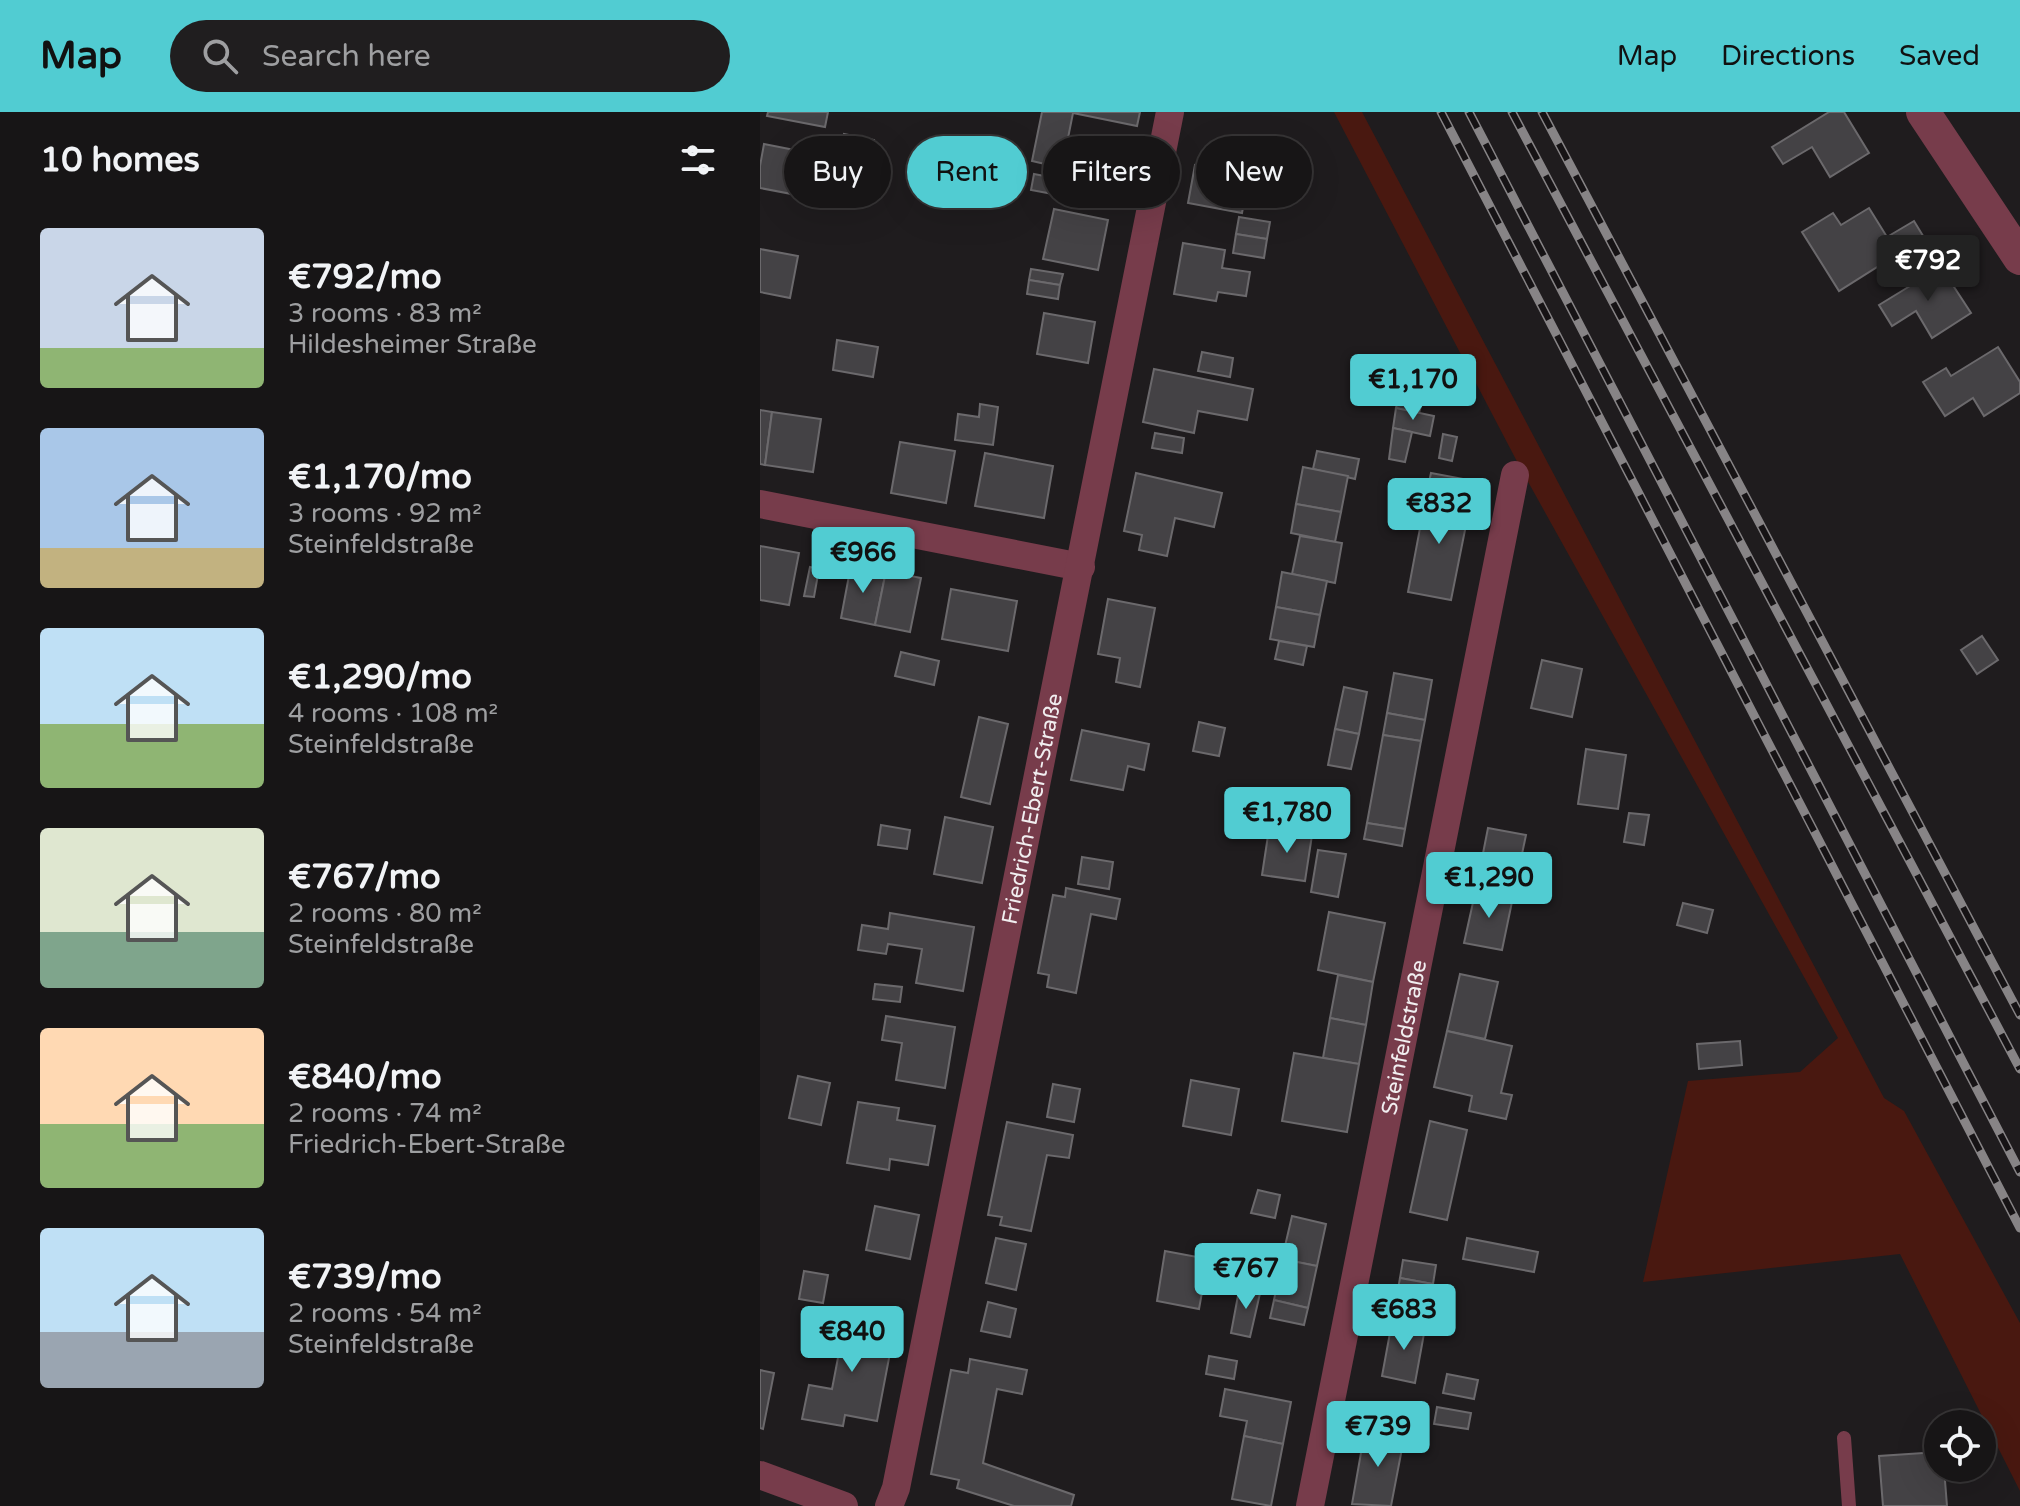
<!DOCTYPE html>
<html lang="en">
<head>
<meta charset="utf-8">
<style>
  body { margin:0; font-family:"Varela Round",sans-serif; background:#201e1f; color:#f1f3f6; height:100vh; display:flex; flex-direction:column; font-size:30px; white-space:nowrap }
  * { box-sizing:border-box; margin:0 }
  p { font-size:26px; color:#9e9fa1 }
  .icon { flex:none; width:44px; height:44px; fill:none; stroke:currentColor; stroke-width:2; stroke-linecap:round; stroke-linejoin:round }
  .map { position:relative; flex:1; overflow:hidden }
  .sheet { display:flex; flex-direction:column; background:#171516; width:760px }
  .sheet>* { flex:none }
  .banner { position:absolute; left:24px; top:24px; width:760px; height:72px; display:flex; gap:16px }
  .buttons { position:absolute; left:1164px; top:1298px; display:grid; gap:16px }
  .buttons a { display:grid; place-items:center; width:72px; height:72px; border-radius:50%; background:#171516; box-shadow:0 8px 32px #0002,0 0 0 2px #363435; font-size:40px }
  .price { position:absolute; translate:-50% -68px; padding:0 18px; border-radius:8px; background:#51ccd2; color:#111; font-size:26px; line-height:52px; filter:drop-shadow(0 2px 4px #0008) }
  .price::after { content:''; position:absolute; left:50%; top:48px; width:24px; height:18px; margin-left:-12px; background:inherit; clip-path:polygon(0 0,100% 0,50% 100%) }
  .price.current { background:#222; color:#fff }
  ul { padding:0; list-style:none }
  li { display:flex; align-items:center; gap:24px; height:200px; padding:0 40px }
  li span { display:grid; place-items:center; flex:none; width:224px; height:160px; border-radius:8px; color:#555 }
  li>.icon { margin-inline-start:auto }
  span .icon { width:96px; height:96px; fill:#fffc; stroke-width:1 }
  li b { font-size:34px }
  h2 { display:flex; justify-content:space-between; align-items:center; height:96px; padding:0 40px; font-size:34px }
  .chip { padding:0 28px; border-radius:36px; background:#171516; box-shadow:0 8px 32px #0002,0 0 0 2px #363435; font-size:28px; line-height:72px }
  .chip.current { background:#51ccd2; color:#111 }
  header { display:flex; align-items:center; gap:48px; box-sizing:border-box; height:112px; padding:0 40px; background:#51ccd2; color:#111 }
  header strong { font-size:38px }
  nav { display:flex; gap:44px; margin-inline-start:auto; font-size:28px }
  .search { width:560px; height:72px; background:#201e1f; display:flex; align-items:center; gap:20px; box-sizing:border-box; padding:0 28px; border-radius:44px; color:#9e9fa1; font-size:30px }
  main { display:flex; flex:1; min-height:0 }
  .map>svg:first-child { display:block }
</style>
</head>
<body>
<header>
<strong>Map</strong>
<div class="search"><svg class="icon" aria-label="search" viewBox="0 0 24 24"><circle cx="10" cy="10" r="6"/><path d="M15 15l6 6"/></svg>Search here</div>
<nav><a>Map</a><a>Directions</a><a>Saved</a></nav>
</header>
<main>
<section class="sheet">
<h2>10 homes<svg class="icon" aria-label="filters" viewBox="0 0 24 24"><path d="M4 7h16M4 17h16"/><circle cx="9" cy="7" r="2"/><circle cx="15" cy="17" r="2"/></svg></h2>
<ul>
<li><span style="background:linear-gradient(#c9d6e8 75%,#8fb573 0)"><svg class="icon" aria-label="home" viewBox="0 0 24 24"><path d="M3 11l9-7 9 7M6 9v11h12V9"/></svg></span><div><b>€792/mo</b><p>3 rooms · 83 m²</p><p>Hildesheimer Straße</p></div></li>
<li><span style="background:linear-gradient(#a9c7e8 75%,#c2b280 0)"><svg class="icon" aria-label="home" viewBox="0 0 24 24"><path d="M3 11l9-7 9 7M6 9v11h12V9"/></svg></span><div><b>€1,170/mo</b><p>3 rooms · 92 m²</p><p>Steinfeldstraße</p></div></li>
<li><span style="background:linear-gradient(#bfe0f5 60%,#8fb573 0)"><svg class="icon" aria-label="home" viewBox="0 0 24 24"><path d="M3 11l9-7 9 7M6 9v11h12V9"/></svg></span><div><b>€1,290/mo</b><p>4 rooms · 108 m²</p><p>Steinfeldstraße</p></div></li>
<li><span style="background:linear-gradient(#dfe7d0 65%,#7fa58c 0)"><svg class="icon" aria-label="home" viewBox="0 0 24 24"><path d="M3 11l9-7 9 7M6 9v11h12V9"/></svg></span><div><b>€767/mo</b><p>2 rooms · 80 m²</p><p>Steinfeldstraße</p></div></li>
<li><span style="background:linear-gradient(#ffd9b3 60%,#8fb573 0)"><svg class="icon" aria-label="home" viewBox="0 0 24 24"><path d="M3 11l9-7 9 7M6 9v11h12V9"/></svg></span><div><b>€840/mo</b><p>2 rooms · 74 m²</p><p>Friedrich-Ebert-Straße</p></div></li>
<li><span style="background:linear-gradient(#bfe0f5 65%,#9aa5b1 0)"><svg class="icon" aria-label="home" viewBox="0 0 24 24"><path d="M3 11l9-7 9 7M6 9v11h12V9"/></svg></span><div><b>€739/mo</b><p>2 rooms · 54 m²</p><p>Steinfeldstraße</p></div></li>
</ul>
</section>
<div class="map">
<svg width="1260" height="1394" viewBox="0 0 1260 1394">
  <rect width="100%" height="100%" fill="#1f1c1e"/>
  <!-- green -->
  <path fill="#491810" d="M 574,0 L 602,0 L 1124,986 L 1144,999 L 1260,1211 L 1260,1379 L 1140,1142 L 883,1170 L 928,969 L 1040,960 L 1078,926 L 762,359 Z"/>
  <!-- building -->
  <g fill="#444245" stroke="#6b696c" stroke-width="2">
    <path d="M 8,0 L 68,0 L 65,15 L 7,4 Z"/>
    <path d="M 282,0 L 380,0 L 377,14 L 313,1 L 302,56 L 272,49 Z"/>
    <path d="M 1069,0 L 1084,0 L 1109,41 L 1070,65 L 1052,35 L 1023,52 L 1012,35 Z"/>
    <path d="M 84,22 L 114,28 L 110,46 L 81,39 Z"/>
    <path d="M 4,32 L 50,41 L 42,84 L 0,76 L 0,54 Z"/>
    <path d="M 319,34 L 368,42 L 363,74 L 314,67 Z"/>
    <path d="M 435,53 L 489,63 L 482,101 L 428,91 Z"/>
    <path d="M 274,62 L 295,66 L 293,82 L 271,78 Z"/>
    <path d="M 510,68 L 535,71 L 533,91 L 508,88 Z"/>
    <path d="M 1109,96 L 1127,125 L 1154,109 L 1171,137 L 1137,158 L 1130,147 L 1079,179 L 1042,120 L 1073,101 L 1081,113 Z"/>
    <path d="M 294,97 L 348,108 L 338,158 L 283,147 Z"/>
    <path d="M 479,105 L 510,110 L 507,127 L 476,122 Z"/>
    <path d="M 476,122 L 507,127 L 504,146 L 473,141 Z"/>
    <path d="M 423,131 L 465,138 L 462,156 L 490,160 L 486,184 L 458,180 L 456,189 L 414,182 Z"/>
    <path d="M 0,137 L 38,144 L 30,186 L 0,180 Z"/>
    <path d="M 1181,155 L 1211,201 L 1172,226 L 1156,199 L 1132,214 L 1119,193 Z"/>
    <path d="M 271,157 L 303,162 L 300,173 L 269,168 Z"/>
    <path d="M 269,168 L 300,173 L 298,187 L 267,182 Z"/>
    <path d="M 284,201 L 335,210 L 328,251 L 277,242 Z"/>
    <path d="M 77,228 L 118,235 L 113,265 L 73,258 Z"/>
    <path d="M 1238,235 L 1260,270 L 1260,281 L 1224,304 L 1213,286 L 1185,304 L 1163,270 L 1186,256 L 1191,264 Z"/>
    <path d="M 442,240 L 473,246 L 470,265 L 438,259 Z"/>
    <path d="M 394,257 L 493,277 L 487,308 L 438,299 L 434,321 L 383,310 Z"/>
    <path d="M 640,281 L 663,286 L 659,301 L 636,296 Z"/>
    <path d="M 220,292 L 238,295 L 233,333 L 195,328 L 198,302 L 219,305 Z"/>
    <path d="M 636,296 L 674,304 L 670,324 L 633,316 Z"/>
    <path d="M 0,298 L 12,300 L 5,353 L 0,352 Z"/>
    <path d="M 12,300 L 61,307 L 53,360 L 5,353 Z"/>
    <path d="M 633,316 L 652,320 L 645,350 L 629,347 Z"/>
    <path d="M 395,321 L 424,326 L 422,341 L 392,336 Z"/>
    <path d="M 683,322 L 697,325 L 692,349 L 679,346 Z"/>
    <path d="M 140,330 L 195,339 L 186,391 L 131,381 Z"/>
    <path d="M 557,339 L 599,347 L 595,367 L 553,357 Z"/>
    <path d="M 225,341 L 293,354 L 284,406 L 215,394 Z"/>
    <path d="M 543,355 L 588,364 L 581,400 L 536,392 Z"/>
    <path d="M 376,361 L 462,381 L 454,415 L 415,406 L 407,444 L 379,438 L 382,423 L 364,419 Z"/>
    <path d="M 671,361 L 714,369 L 711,388 L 667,379 Z"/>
    <path d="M 667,379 L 711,388 L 691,488 L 648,480 Z"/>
    <path d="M 536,392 L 581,400 L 575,430 L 531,421 Z"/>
    <path d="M 540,424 L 582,431 L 575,471 L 532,462 Z"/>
    <path d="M 0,434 L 39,441 L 29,493 L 0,488 Z"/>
    <path d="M 91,453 L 126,459 L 115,513 L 81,506 Z"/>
    <path d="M 50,455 L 59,457 L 54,485 L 44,484 Z"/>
    <path d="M 126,459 L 161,466 L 150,520 L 115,513 Z"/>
    <path d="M 522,460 L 567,469 L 560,503 L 516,495 Z"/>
    <path d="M 191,477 L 257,489 L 248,539 L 182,527 Z"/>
    <path d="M 348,487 L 395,496 L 380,575 L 356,570 L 360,546 L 338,542 Z"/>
    <path d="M 516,495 L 560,503 L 554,535 L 510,527 Z"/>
    <path d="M 1222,524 L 1238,548 L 1217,562 L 1201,538 Z"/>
    <path d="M 519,529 L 547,534 L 543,553 L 515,547 Z"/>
    <path d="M 141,540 L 179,549 L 174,573 L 135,564 Z"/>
    <path d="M 782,548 L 822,557 L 812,605 L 771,596 Z"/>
    <path d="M 634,561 L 672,568 L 665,608 L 627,601 Z"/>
    <path d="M 584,575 L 607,580 L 599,622 L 575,617 Z"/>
    <path d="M 627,601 L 665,608 L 661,629 L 623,623 Z"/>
    <path d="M 219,605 L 248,612 L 230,692 L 201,685 Z"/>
    <path d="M 439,610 L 465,616 L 459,644 L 433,639 Z"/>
    <path d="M 575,617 L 599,622 L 591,657 L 568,653 Z"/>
    <path d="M 322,618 L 389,632 L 384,658 L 368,654 L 363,678 L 311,668 Z"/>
    <path d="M 623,623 L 661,629 L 645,717 L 607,711 Z"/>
    <path d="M 826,637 L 866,643 L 858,697 L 818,692 Z"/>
    <path d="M 869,701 L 889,703 L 884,733 L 864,730 Z"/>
    <path d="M 185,705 L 233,715 L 222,771 L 174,762 Z"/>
    <path d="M 607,711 L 645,717 L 642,734 L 604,727 Z"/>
    <path d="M 121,713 L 150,718 L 147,737 L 118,733 Z"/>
    <path d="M 728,716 L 766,723 L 753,785 L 716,777 Z"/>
    <path d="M 509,717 L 552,723 L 545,769 L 502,763 Z"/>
    <path d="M 558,738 L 586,742 L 578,785 L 551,780 Z"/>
    <path d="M 322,745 L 353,750 L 349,777 L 318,772 Z"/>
    <path d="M 306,776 L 360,787 L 356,807 L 331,802 L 316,881 L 287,875 L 289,863 L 278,861 L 293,783 L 305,785 Z"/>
    <path d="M 716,777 L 753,785 L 742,838 L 704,831 Z"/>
    <path d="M 923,791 L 953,798 L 947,821 L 917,813 Z"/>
    <path d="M 569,800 L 625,811 L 613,870 L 558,858 Z"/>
    <path d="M 130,801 L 214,815 L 203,879 L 156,871 L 162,837 L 128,832 L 126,842 L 98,838 L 102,813 L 128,817 Z"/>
    <path d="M 700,862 L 738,870 L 725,927 L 687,919 Z"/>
    <path d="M 578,863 L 613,870 L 606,913 L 570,906 Z"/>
    <path d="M 115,872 L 142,875 L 140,890 L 113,887 Z"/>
    <path d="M 126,904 L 195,915 L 185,976 L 136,968 L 142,931 L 122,928 Z"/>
    <path d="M 570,906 L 606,913 L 599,952 L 563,946 Z"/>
    <path d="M 687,919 L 752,934 L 741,981 L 752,983 L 746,1007 L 709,999 L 712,984 L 674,975 Z"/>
    <path d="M 980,929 L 982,953 L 939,957 L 937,932 Z"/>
    <path d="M 534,941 L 599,952 L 587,1020 L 522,1009 Z"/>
    <path d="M 38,964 L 70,971 L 61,1013 L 29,1006 Z"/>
    <path d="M 431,968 L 479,977 L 471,1023 L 423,1014 Z"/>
    <path d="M 293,972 L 320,977 L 314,1010 L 287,1005 Z"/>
    <path d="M 98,990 L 139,996 L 137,1008 L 175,1014 L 168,1053 L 130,1047 L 129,1058 L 87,1051 Z"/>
    <path d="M 670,1009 L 707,1018 L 687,1108 L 650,1100 Z"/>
    <path d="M 247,1010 L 313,1023 L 309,1046 L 287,1043 L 271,1119 L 240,1113 L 242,1105 L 228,1103 Z"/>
    <path d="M 498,1078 L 520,1083 L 515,1106 L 491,1101 Z"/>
    <path d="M 115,1094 L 159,1103 L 150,1147 L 106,1138 Z"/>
    <path d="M 532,1104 L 566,1112 L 557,1154 L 522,1147 Z"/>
    <path d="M 236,1126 L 266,1132 L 256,1178 L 226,1171 Z"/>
    <path d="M 707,1126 L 778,1140 L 774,1160 L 703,1147 Z"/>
    <path d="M 405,1139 L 448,1147 L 439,1197 L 397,1189 Z"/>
    <path d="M 522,1147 L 557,1154 L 548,1196 L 514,1188 Z"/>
    <path d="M 643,1148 L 676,1153 L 673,1172 L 640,1166 Z"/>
    <path d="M 44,1159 L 68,1163 L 63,1191 L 39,1187 Z"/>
    <path d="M 640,1166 L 673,1172 L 670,1188 L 682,1190 L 677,1218 L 632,1210 Z"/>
    <path d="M 480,1173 L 501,1177 L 490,1225 L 471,1221 Z"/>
    <path d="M 514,1188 L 548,1196 L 544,1213 L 510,1206 Z"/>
    <path d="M 228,1190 L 256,1197 L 250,1225 L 221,1219 Z"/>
    <path d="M 61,1206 L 134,1220 L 117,1309 L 85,1303 L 83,1314 L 42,1307 L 49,1273 L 72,1277 L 81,1230 L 57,1226 Z"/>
    <path d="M 632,1210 L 665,1216 L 655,1271 L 622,1264 Z"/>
    <path d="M 449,1244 L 477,1249 L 474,1267 L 446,1262 Z"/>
    <path d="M 210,1247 L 267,1258 L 262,1282 L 237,1277 L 223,1351 L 314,1383 L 311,1394 L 254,1394 L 197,1376 L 199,1368 L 171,1362 L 191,1258 L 208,1261 Z"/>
    <path d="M 0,1258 L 14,1261 L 3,1317 L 0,1316 Z"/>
    <path d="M 687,1262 L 718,1268 L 714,1287 L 683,1281 Z"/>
    <path d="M 465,1277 L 531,1290 L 523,1332 L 484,1324 L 487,1309 L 460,1304 Z"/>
    <path d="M 610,1294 L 649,1302 L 644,1326 L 605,1318 Z"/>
    <path d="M 677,1295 L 711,1301 L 708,1317 L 674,1312 Z"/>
    <path d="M 605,1318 L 644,1326 L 631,1394 L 592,1392 Z"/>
    <path d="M 484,1324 L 523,1332 L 511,1394 L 472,1387 Z"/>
    <path d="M 1178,1340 L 1178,1356 L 1184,1356 L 1187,1394 L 1123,1394 L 1119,1344 Z"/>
  </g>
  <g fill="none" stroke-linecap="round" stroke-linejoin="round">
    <!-- service -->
    <path stroke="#773c4b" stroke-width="14" d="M 1084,1326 L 1089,1394"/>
    <!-- minor -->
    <g stroke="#773c4b" stroke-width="28">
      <path d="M 0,392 L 321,455"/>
      <path d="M 0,1363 L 84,1394"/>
      <path id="s1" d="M 129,1394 L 136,1376 L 410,0"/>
      <path id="s2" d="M 550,1394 L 755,363"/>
    </g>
    <!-- tertiary -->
    <path stroke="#773c4b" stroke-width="34" d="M 1163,0 L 1260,146"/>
    <defs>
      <g id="rail">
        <path d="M 681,0 L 1260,1116"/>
        <path d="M 709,0 L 1260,1060"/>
        <path d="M 752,0 L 1260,957"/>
        <path d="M 782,0 L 1260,903"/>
      </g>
    </defs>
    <!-- rail casing -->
    <use href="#rail" stroke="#878486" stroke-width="9"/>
    <!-- rail -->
    <use href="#rail" stroke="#161315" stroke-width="6" stroke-dasharray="18" stroke-linecap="butt"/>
  </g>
  <g text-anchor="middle" stroke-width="7" stroke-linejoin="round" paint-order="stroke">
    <!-- street labels -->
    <g font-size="22" fill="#f1eef0" stroke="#161315">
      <text dy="8" stroke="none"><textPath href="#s1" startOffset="712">Friedrich-Ebert-Straße</textPath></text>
      <text dy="8" stroke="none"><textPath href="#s2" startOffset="478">Steinfeldstraße</textPath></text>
    </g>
  </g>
</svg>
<div class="buttons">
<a><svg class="icon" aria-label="locate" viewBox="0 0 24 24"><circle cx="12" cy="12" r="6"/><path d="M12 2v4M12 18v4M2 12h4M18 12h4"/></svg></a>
</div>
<b class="price current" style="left:1168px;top:191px">€792</b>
<b class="price" style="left:653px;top:310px">€1,170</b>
<b class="price" style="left:679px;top:434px">€832</b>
<b class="price" style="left:103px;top:483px">€966</b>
<b class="price" style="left:527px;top:743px">€1,780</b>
<b class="price" style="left:729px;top:808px">€1,290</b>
<b class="price" style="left:486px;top:1199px">€767</b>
<b class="price" style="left:644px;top:1240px">€683</b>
<b class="price" style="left:92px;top:1262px">€840</b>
<b class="price" style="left:618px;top:1357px">€739</b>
<div class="banner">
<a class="chip">Buy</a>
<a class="chip current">Rent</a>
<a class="chip">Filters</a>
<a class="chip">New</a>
</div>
</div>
</main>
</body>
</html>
